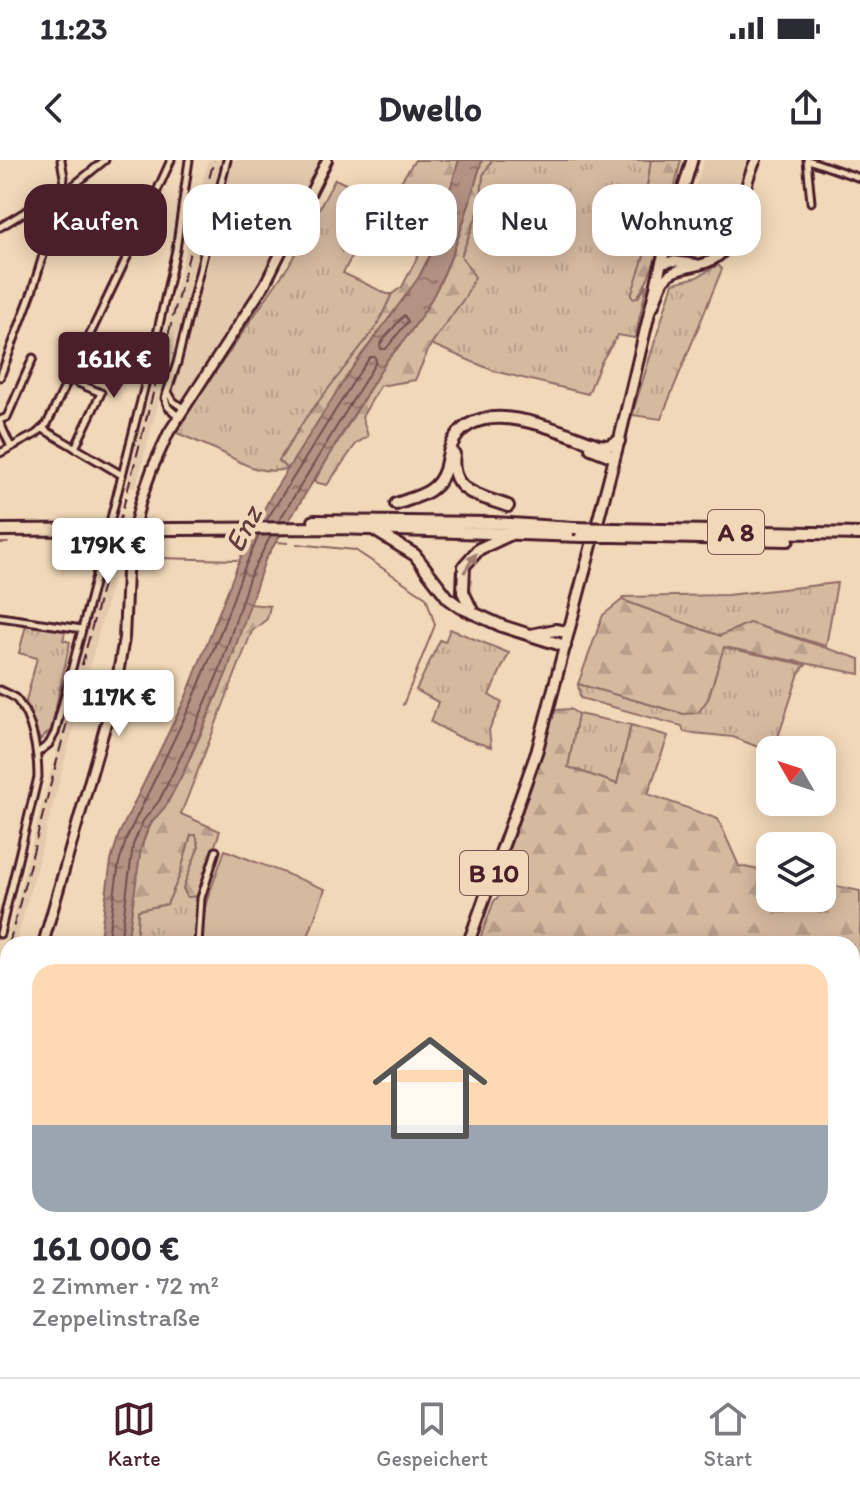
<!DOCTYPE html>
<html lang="de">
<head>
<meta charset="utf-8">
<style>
  body { margin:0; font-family:Itim,sans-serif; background:#f7f7f7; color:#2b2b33; height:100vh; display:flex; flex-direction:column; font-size:30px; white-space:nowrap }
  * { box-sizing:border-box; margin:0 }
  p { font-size:26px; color:#7c7c81 }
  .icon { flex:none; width:44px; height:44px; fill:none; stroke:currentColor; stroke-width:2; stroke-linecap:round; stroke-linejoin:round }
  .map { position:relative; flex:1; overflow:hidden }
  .sheet { position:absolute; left:0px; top:776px; width:860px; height:442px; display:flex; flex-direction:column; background:#fff; border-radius:24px 24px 0 0; box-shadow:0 4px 20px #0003 }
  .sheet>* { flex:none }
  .guide { position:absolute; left:24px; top:24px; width:812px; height:72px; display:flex; gap:16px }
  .needle { width:52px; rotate:309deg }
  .buttons { position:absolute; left:756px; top:576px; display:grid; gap:16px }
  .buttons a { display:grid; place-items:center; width:80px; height:80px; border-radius:16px; background:#fff; box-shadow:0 4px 20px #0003; font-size:40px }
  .price { position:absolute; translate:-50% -68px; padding:0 18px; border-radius:8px; background:#fff; color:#222; font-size:26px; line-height:52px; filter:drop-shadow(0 2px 4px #0008) }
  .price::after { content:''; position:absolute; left:50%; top:48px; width:24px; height:18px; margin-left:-12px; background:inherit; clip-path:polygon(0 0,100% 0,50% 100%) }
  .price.on { background:#4a1f2b; color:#fff }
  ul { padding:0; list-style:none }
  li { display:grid; align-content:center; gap:16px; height:424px; padding:0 32px }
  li+li { border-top:2px solid #e1e1e2 }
  li span { display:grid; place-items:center; height:248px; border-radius:24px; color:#555 }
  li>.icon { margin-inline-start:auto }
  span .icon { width:144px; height:144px; fill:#fffc; stroke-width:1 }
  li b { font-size:34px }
  .tag { padding:0 28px; border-radius:24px; background:#fff; box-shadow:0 4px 20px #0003; font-size:28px; line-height:72px }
  .tag.on { background:#4a1f2b; color:#fff }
  .status { display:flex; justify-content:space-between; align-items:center; height:56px; padding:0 40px; background:#fff; direction:ltr }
  .status svg { height:22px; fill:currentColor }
  header { display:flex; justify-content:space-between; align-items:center; height:104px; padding:0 32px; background:#fff; font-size:36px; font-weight:700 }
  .tab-bar { display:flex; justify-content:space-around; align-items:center; height:112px; border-top:2px solid #e1e1e2; background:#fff; font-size:22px; color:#7c7c81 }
  .tab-bar a { display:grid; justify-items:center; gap:4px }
  .tab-bar .on { color:#4a1f2b }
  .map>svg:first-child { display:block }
</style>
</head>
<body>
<div class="status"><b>11:23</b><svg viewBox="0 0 49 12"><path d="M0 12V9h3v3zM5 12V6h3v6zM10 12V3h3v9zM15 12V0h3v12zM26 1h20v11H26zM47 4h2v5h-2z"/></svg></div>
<header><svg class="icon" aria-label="back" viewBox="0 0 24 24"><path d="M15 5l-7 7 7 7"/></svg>Dwello<svg class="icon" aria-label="share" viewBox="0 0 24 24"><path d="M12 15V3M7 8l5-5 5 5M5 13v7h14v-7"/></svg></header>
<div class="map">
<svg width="860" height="1217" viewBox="0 0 860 1217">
  <defs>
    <pattern id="grass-tufts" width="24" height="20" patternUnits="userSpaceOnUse" patternTransform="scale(2)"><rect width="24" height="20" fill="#d6baa0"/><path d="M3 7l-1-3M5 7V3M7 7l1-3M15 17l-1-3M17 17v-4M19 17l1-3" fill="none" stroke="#b99f8a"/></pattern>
    <pattern id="forest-firs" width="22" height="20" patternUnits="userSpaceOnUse" patternTransform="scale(2)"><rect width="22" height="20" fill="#d6baa0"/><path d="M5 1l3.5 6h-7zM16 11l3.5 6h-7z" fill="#b99f8a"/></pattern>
    <pattern id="water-ripples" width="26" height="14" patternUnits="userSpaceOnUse" patternTransform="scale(2)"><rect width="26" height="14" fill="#b49384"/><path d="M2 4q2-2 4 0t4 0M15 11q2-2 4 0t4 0" fill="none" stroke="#94776c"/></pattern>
  </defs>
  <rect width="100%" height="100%" fill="#f1d8b8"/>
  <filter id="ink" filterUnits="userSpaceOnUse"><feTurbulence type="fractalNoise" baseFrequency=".0125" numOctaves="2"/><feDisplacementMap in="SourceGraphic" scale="16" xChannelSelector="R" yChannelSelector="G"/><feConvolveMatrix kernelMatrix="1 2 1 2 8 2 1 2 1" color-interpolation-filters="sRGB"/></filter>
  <g filter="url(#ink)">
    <!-- built -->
    <g fill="#e4c9ad">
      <path d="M 208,0 L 221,0 L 194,113 L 135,329 L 126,327 Z"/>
      <path d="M 231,0 L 322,0 L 249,143 L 181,239 L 176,237 L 174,230 L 208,104 Z"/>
      <path d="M 704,0 L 750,0 L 741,19 L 729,69 L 717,91 L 679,79 Z"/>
      <path d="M 108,394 L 119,396 L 16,784 L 8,784 L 8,817 L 0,848 L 0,805 Z"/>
    </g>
    <!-- grass -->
    <g fill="url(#grass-tufts)" stroke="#906c66" stroke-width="2">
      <path d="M 492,0 L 651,0 L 642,61 L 638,65 L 626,56 L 605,53 C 623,58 637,76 645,93 L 641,107 L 639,136 L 647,124 L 635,178 L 618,175 L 601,202 L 588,234 L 494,211 L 431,184 L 465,137 L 461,96 L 480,47 L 483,15 Z"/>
      <path d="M 335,19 L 387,43 L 357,87 L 343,113 L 387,134 L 392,134 L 377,166 L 305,259 L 279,300 L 288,309 C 256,315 245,304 219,291 C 206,285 191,279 177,273 L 192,246 L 289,105 Z"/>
      <path d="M 718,105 L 722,109 L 661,259 L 632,255 L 673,123 L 697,117 Z"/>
      <path d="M 837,423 L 826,486 L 749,463 L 720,476 L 622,440 L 623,437 L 727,435 Z"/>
      <path d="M 30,463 L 66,469 L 63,480 L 70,482 L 51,570 L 40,580 L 26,541 L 37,498 L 19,493 L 26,465 Z"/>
      <path d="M 450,469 L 509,493 L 489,535 L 502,543 L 489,570 L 491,587 L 459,577 L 431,562 L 438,542 L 416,530 L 440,480 L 445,482 Z"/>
      <path d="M 723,487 L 806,505 L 799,513 L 774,590 L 770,592 L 733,577 L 684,572 L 682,566 L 580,538 L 578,524 L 684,554 L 708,539 Z"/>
      <path d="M 578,554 L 631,565 L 617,624 L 568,607 Z"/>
      <path d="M 191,674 L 196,675 L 199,686 L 183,728 L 187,737 L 197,736 L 195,784 L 136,784 L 138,750 L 167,744 L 179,717 Z"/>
    </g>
    <!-- forest -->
    <g fill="url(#forest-firs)" stroke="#906c66" stroke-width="2">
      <path d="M 415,0 L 459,0 L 431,93 L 419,117 L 402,143 L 361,195 L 288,309 L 279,301 L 305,259 L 377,166 L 392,134 L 402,127 L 418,96 L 417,90 L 372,65 Z"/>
      <path d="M 482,0 L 492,0 L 483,15 L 480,47 L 461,96 L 475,117 L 465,137 L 431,184 L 415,220 L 380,226 L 362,257 L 368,276 L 356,284 L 327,325 L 314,322 L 387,200 C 444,139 459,78 482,0 Z"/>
      <path d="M 651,0 L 681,0 C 674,28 655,125 634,139 L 631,136 L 645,93 C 637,75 620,52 599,53 L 597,41 L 605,42 L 638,65 L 642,61 Z"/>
      <path d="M 622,440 L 720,476 L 749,463 L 860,499 L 860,514 L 724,487 L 708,539 L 698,553 L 684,554 L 578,524 L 603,455 Z"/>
      <path d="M 249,444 L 270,446 L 267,459 L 252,471 L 181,654 L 220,671 L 197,736 L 187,737 L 183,728 L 199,686 L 196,675 L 191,675 L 179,717 L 167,744 L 138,750 L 136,784 L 127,784 C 131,752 132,717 142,686 C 150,659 171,637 184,611 C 210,557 232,501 249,444 Z"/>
      <path d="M 570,549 L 578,554 L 568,607 L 617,624 L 631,565 L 668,576 L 648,634 L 718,659 L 739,706 L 770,712 L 770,738 L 822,738 L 822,723 L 860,731 L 860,1217 L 402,1217 L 402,1214 L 396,1211 L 852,1210 L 852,784 L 478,784 L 494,741 L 501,734 L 511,703 L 510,687 L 535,616 L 555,550 Z"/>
    </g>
    <!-- green -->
    <path fill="#d6baa0" stroke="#906c66" stroke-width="2" d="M 225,690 L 325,729 L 308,777 L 326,784 L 198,784 L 206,743 Z"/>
    <!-- water -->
    <path fill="url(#water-ripples)" stroke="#8a6560" stroke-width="2" d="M 459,0 L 482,0 C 459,77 444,139 387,200 L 265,400 L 227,512 L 184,611 L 166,646 L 149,665 L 141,688 L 127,784 L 99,784 L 111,701 L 119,674 L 185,539 L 246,384 L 272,334 L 348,214 L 419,117 L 431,93 Z"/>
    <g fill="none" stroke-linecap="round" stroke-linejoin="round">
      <!-- shore -->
      <g stroke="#744d4f" stroke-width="2">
        <path d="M 404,155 L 408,161 L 386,189 L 381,189 L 380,184 Z"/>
        <path d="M 266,361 L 355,219 L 370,197 L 375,197 L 376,202 L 279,361"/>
        <path d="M 107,784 L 119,703 L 127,677 L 192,542 L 223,466 L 243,411 L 259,375"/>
        <path d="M 120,784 L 133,685 L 143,661 L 159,641 L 191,576 L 220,509 L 249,418 L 271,375"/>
      </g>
      <!-- stream -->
      <g stroke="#8a6560" stroke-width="2">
        <path d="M 276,382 L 288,383"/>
        <path d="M 0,383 L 8,383"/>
        <path d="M 297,384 L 355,390 L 426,437 L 435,465 L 403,545"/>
        <path d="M 158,398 L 237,400"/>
        <path d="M 159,1210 L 162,1217"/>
      </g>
      <defs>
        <g id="street">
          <path d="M 807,0 L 811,42"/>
          <path d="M 808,0 L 860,18"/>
          <path d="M 0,67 L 48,38 L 62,41 L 73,26 L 105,0"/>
          <path d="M 0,217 L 32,132 L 62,32 L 64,17 L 61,0"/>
          <path d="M 69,219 L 101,233 L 75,288"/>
          <path d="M 168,232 L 173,241 L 183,248"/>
          <path d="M 178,256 L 168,247 L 165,238 L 177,203 L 227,0"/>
          <path d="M 0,260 L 7,257 L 33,198"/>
          <path d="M 0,263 L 11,287"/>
          <path d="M 43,269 L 122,315"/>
          <path d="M 0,293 L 36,274 L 47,264 L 128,95 L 171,0"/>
          <path d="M 118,331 L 150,205 L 176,90 L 189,0"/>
          <path d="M 0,457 L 82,469"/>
          <path d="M 0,530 C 6,533 13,535 17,540 C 33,559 38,594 38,617 L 0,774"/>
          <path d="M 37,593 L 49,584 L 55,573 L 102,393"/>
          <path d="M 198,784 L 201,738 L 216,691"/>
          <path d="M 0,1055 L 8,1056"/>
          <path d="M 71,1210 L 73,1217"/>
          <path d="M 223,1210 L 224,1217"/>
        </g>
        <g id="secondary">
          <path d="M 661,104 L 673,101 L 696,104"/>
          <path d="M 653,147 C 658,138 659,126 665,119 C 677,103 710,111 725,89 C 739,69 742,26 756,0"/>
          <path d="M 141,340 L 152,309 L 169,272 L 265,124 L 327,0"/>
          <path d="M 43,784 L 115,532 L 124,478 L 128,391"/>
          <path d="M 0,919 L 8,896"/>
        </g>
        <g id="primary">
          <path d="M 468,784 L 537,591 L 619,281 L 661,104 L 692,0"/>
          <path d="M 375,1217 L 376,1210"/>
          <path d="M 385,1217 L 386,1210"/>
        </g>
        <g id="highway">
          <path d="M 591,288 L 614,297"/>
          <path d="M 454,294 C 448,333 481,336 508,346"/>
          <path d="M 396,344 C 417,336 437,334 445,310 C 447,302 448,294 451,286 C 474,231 559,271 598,285 L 608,286 L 619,281"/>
          <path d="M 314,361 L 493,363 L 573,368"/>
          <path d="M 613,369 L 860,374"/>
          <path d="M 0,370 L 338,368 L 581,376"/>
          <path d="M 376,371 L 415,395 L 448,438 L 460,447 L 502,466 L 565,486"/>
          <path d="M 614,376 L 788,380"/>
          <path d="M 473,453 L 463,432 L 464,406 L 479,389 L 509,375"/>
          <path d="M 531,475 L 555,470 L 568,472"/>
        </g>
      </defs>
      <!-- street casing -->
      <use href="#street" stroke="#4a1f2b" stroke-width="11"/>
      <!-- secondary casing -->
      <use href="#secondary" stroke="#4a1f2b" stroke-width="14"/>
      <!-- primary casing -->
      <use href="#primary" stroke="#4a1f2b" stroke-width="15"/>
      <!-- highway casing -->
      <use href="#highway" stroke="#4a1f2b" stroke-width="16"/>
      <!-- street -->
      <use href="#street" stroke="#f1d8b8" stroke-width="5"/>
      <!-- secondary -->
      <use href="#secondary" stroke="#f1d8b8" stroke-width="8"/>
      <!-- primary -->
      <use href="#primary" stroke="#f1d8b8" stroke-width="9"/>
      <!-- highway -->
      <use href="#highway" stroke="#f1d8b8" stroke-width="10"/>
      <!-- rail -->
      <g stroke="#4a1f2b" stroke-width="2" stroke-dasharray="12 6" stroke-linecap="butt">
        <path d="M 9,784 L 214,0"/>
        <path d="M 0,820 L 8,790"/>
      </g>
      <defs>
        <path id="street-bridge" d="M 102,393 L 118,331"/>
        <path id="secondary-bridge" d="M 128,391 L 141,340"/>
        <g id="highway-bridge">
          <path d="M 573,368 L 613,369"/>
          <path d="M 581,376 L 614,376"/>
        </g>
      </defs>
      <!-- street-bridge casing -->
      <use href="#street-bridge" stroke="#4a1f2b" stroke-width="11" stroke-linecap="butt"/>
      <!-- secondary-bridge casing -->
      <use href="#secondary-bridge" stroke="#4a1f2b" stroke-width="14" stroke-linecap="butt"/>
      <!-- highway-bridge casing -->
      <use href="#highway-bridge" stroke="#4a1f2b" stroke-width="16" stroke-linecap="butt"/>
      <!-- street-bridge -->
      <use href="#street-bridge" stroke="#f1d8b8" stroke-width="5"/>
      <!-- secondary-bridge -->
      <use href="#secondary-bridge" stroke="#f1d8b8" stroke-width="8"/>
      <!-- highway-bridge -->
      <use href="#highway-bridge" stroke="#f1d8b8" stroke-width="10"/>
    </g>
    <!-- one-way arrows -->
    <defs><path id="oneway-solid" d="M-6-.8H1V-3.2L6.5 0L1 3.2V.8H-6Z" transform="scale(2)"/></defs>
    <use fill="#9e7c72" href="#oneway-solid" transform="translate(470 403) rotate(-58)"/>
  </g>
  <g text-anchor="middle" stroke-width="8" stroke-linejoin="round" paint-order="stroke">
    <!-- shield labels -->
    <g fill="#f1d8b8" stroke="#7c5655" stroke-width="2">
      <rect x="708" y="350" width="56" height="44" rx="6"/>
      <rect x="460" y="691" width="68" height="44" rx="6"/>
    </g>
    <g font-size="26" font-weight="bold" fill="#4a1f2b">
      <text x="736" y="381">A 8</text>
      <text x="494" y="722">B 10</text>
    </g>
    <!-- water labels -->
    <g font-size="30" font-style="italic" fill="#643c41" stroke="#f1d8b8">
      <text transform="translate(243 369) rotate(-63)" y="10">Enz</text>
    </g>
  </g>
</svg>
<div class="buttons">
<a><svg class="needle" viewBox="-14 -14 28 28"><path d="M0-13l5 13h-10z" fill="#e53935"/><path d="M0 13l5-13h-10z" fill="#7c7c81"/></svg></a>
<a><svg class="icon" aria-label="layers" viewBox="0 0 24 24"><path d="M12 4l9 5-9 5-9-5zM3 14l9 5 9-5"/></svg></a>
</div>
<b class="price on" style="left:114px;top:240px">161K €</b>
<b class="price" style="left:108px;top:426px">179K €</b>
<b class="price" style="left:119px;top:578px">117K €</b>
<div class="guide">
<a class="tag on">Kaufen</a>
<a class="tag">Mieten</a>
<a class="tag">Filter</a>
<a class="tag">Neu</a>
<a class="tag">Wohnung</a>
</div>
<section class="sheet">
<ul>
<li><span style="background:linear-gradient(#ffd9b3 65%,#9aa5b1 0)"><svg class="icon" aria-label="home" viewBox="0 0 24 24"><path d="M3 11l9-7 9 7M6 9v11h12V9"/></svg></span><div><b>161 000 €</b><p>2 Zimmer · 72 m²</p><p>Zeppelinstraße</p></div></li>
</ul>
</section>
</div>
<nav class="tab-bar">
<a class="on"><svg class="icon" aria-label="map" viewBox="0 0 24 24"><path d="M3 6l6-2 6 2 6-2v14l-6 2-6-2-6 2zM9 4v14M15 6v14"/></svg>Karte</a>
<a><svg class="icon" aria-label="saved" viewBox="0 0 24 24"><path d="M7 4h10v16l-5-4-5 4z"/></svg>Gespeichert</a>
<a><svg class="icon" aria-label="home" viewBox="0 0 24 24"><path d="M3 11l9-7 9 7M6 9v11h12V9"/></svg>Start</a>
</nav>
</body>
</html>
